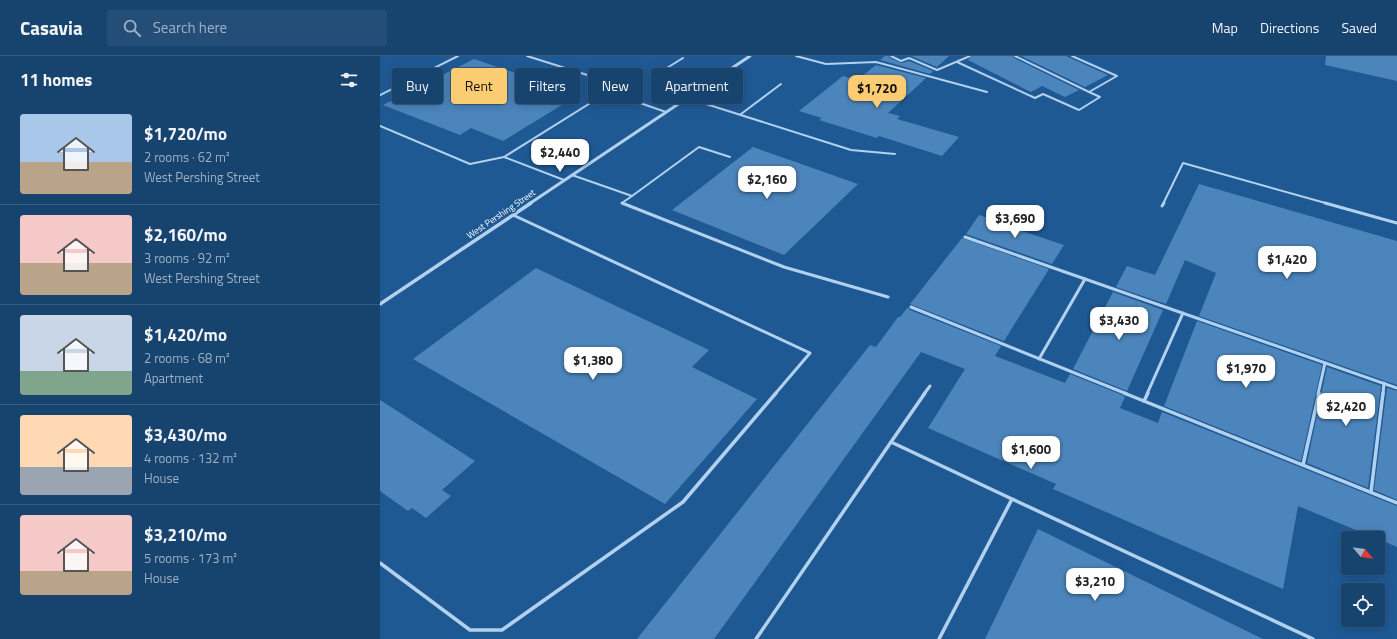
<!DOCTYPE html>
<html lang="en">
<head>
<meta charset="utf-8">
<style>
  body { margin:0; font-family:"Titillium Web",sans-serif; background:#244e77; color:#f1f3f6; height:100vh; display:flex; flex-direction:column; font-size:15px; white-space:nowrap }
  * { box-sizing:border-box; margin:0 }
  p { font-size:13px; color:#9eb0c3 }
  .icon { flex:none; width:22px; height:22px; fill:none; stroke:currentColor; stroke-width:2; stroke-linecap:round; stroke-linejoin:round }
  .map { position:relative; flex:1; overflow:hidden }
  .drawer { display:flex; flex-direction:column; background:#17436f; width:380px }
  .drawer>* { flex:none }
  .guide { position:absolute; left:12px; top:12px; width:380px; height:36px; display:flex; gap:8px }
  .needle { width:26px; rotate:119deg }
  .buttons { position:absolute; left:961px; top:475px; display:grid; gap:8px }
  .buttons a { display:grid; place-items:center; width:44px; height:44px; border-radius:4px; background:#17436f; box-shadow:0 2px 10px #0003,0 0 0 1px #365c82; font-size:20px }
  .price { position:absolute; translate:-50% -34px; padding:0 9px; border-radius:8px; background:#fff; color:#222; font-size:13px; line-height:26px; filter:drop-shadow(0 1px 2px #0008) }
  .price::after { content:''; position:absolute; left:50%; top:24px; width:12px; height:9px; margin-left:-6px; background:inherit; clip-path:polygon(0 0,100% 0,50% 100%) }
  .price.selected { background:#fccc73; color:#111 }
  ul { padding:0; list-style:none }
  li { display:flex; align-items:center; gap:12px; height:100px; padding:0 20px }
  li+li { border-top:1px solid #365c82 }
  li span { display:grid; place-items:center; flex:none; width:112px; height:80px; border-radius:4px; color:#555 }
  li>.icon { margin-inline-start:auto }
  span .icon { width:48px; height:48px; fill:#fffc; stroke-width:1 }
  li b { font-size:17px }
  h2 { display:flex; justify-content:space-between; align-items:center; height:48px; padding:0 20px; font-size:17px }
  .tag { padding:0 14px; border-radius:4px; background:#17436f; box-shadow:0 2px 10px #0003,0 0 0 1px #365c82; font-size:14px; line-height:36px }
  .tag.selected { background:#fccc73; color:#111 }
  header { display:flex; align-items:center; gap:24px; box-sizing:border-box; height:56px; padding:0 20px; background:#17436f; border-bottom:1px solid #365c82 }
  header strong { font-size:19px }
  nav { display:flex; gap:22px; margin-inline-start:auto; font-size:14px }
  .search { width:280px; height:36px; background:#244e77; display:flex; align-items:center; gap:10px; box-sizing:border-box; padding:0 14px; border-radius:4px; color:#9eb0c3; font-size:15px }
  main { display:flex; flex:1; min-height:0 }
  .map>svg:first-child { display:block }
</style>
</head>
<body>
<header>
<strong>Casavia</strong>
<div class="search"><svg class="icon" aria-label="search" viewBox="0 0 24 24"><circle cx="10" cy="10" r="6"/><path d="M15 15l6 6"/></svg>Search here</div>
<nav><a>Map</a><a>Directions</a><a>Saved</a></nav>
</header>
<main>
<section class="drawer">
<h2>11 homes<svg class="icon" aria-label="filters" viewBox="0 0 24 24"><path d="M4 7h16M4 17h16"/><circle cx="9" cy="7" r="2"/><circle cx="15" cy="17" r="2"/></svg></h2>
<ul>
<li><span style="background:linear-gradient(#a9c7e8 60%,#b9a48a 0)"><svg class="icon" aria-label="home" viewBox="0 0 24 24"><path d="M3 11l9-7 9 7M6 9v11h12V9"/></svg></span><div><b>$1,720/mo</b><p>2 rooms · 62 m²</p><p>West Pershing Street</p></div></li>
<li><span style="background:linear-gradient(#f6c9c9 60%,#b9a48a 0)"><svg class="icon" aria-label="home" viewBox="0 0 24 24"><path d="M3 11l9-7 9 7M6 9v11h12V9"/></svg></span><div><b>$2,160/mo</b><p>3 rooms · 92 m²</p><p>West Pershing Street</p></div></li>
<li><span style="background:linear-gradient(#c9d6e8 70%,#7fa58c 0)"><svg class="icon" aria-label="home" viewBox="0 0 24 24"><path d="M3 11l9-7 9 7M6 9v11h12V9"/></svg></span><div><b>$1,420/mo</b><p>2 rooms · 68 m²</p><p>Apartment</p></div></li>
<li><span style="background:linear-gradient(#ffd9b3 65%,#9aa5b1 0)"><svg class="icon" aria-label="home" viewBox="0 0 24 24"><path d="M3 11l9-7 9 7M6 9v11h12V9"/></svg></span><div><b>$3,430/mo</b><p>4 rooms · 132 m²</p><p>House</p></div></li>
<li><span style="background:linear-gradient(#f6c9c9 70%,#b9a48a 0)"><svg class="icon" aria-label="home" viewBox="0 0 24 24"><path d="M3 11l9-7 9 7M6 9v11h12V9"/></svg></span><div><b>$3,210/mo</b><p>5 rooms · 173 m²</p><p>House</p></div></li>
</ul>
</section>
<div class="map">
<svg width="1017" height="583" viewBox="0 0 1017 583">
  <rect width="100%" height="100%" fill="#1f5994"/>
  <!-- building -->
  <g fill="#4c85bc">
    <path d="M 505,0 L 509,0 L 510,2 L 521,7 L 529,5 L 553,15 L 550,18 L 500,4 Z"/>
    <path d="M 531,0 L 569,0 L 557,11 Z"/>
    <path d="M 592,0 L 633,0 L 634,2 L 699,34 L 685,41 L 662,30 L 651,36 L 588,4 Z"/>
    <path d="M 641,0 L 686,0 L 728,19 L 705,31 Z"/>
    <path d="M 946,0 L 1017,0 L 1017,25 L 945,9 Z"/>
    <path d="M 94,3 L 168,28 L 159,34 L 190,44 L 123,85 L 91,72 L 80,79 L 3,49 Z"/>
    <path d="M 496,9 L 546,22 L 508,57 L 520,60 L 517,63 L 579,81 L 562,100 L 499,80 L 497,82 L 439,64 L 442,62 L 419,55 L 463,20 L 477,24 Z"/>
    <path d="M 373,91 L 478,128 L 404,199 L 292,154 Z"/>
    <path d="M 819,128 L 1017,185 L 1017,329 L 819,260 L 836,217 L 805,204 L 786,248 L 736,231 L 747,210 L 775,219 Z"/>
    <path d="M 599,159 L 637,171 L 636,173 L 684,189 L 672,208 L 586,178 Z"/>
    <path d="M 582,182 L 669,213 L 624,285 L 530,248 Z"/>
    <path d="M 156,212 L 329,294 L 312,311 L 377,343 L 285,448 L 33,303 Z"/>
    <path d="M 733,236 L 783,254 L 747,335 L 693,313 Z"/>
    <path d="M 528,251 L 530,254 L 621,290 L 615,300 L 685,327 L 690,318 L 742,339 L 745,341 L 740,352 L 778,367 L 782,356 L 1017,450 L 1017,491 L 998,483 L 998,482 L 995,482 L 918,450 L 903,533 L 673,433 L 676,428 L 548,372 L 585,313 L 541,296 L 334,583 L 257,583 L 490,289 L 496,291 L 518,261 L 520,261 Z"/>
    <path d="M 817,265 L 942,309 L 921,405 L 784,350 Z"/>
    <path d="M 947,311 L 1001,330 L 988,432 L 927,407 Z"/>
    <path d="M 1007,332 L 1017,335 L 1017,444 L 994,434 Z"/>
    <path d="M 0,344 L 95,405 L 62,434 L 71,440 L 46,462 L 32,452 L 28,455 L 0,435 Z"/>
    <path d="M 658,473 L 883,583 L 605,583 Z"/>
  </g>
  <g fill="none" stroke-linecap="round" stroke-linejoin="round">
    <!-- lane-far2 -->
    <g stroke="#b2d1ee" stroke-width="2">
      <path d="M 147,0 L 220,23 L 228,36"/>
      <path d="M 416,0 L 446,8 L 496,6 L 607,36"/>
      <path d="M 511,0 L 521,5 L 529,2 L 557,14 L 590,0"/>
      <path d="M 635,0 L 709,36 L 737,20 L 692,0"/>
      <path d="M 303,2 L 274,20 L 318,35"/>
      <path d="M 577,6 L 655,42 L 663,38 L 699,54 L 720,41 L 709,36"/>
      <path d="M 0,39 L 78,0"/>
      <path d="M 307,42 L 471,94 L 515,98"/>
      <path d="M 361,58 L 401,28"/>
      <path d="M 0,70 L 90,108 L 124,101"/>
      <path d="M 192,119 L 252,140 L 242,147 L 244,148"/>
      <path d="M 184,124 L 124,101 L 228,36 L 286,56"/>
      <path d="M 252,140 L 319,91 L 350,101"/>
      <path d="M 783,148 L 803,107 L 949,148"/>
    </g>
    <!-- lane-far1 -->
    <g stroke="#b2d1ee" stroke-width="3">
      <path d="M 242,147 L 404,211 L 508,241"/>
      <path d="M 945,147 L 1017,167"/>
      <path d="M 782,150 L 784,147"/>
      <path d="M 133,159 L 430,297 L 395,338"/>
      <path d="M 585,181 L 1017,332"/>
      <path d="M 531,251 L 747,338"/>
      <path d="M 659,303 L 705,223"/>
      <path d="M 544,338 L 550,330"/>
      <path d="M 767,338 L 803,257"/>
      <path d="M 938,338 L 945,307"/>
      <path d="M 1003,338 L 1004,327"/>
    </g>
    <!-- lane -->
    <g stroke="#b2d1ee" stroke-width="3.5">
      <path d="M 744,337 L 1017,447"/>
      <path d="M 764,345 L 768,337"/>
      <path d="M 511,386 L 545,337"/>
      <path d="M 923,409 L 939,337"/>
      <path d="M 991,436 L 1003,337"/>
      <path d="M 0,507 L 90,574 L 122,574 L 303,446 L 396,337"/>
      <path d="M 376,583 L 511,386 L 632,443"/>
      <path d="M 559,583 L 632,443 L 933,583"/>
    </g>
    <!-- street-far1 -->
    <path stroke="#b2d1ee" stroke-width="3" d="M 149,148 L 370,0"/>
    <!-- street -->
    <path stroke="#b2d1ee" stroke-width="3.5" d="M 0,248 L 151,147"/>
  </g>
  <g text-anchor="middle" stroke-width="3.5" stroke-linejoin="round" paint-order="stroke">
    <!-- far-street labels -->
    <g font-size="9" fill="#fff" stroke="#1f5994">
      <text transform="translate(121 158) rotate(-34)" y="3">West Pershing Street</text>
    </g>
  </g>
</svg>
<div class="buttons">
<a><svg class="needle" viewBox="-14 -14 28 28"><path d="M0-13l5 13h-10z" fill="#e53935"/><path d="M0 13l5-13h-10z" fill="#9eb0c3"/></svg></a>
<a><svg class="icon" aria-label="locate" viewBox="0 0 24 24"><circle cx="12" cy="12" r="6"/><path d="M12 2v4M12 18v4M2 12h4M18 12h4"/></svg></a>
</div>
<b class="price selected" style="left:497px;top:53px">$1,720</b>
<b class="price" style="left:180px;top:117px">$2,440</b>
<b class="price" style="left:387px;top:144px">$2,160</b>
<b class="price" style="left:635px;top:183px">$3,690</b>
<b class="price" style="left:907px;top:224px">$1,420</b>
<b class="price" style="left:739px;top:285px">$3,430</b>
<b class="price" style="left:213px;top:325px">$1,380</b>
<b class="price" style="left:866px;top:333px">$1,970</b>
<b class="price" style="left:966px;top:371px">$2,420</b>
<b class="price" style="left:651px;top:414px">$1,600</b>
<b class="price" style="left:715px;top:546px">$3,210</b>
<div class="guide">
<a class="tag">Buy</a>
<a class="tag selected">Rent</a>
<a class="tag">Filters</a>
<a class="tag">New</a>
<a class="tag">Apartment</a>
</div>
</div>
</main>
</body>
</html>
